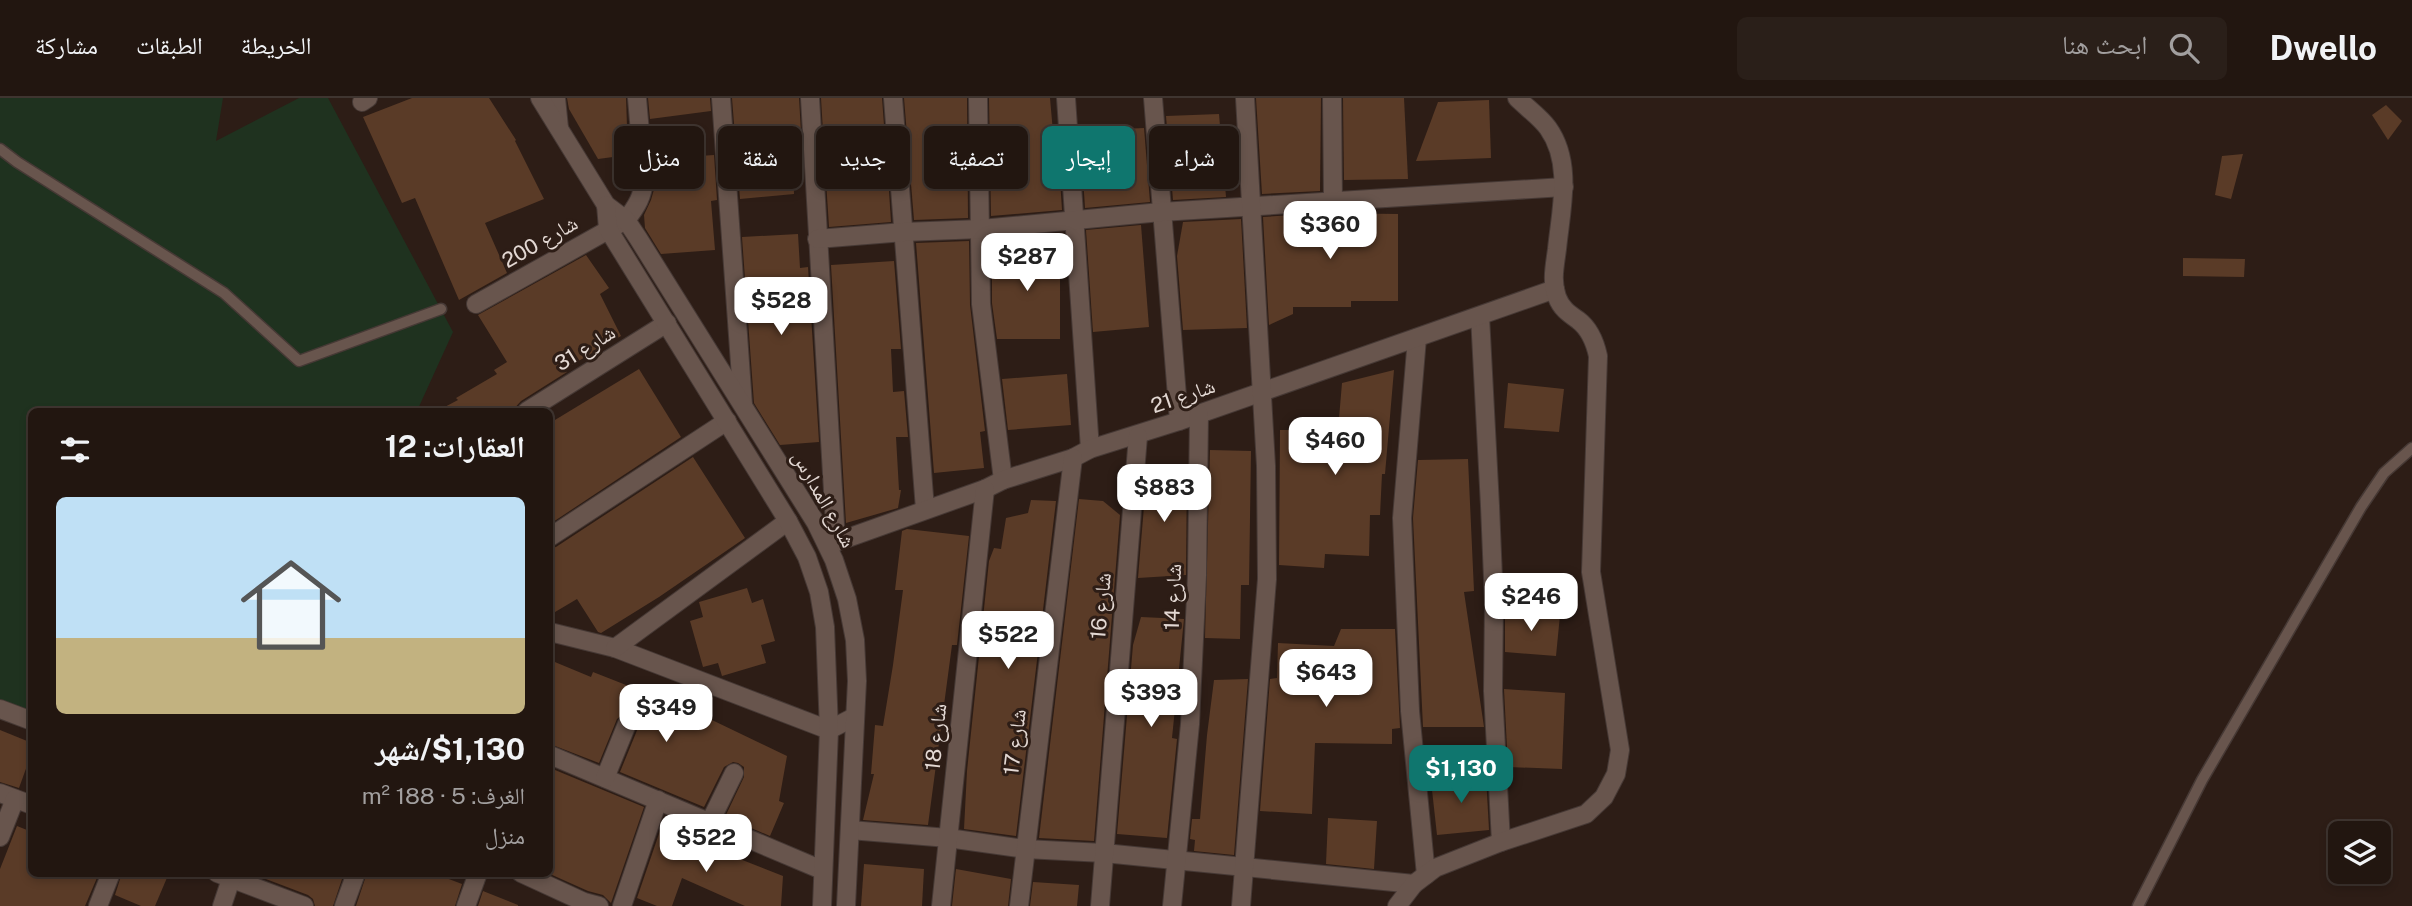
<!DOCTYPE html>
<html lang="ar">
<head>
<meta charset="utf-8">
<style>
  body { margin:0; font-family:"Public Sans","Noto Naskh Arabic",sans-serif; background:#2a1f19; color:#f1f3f6; direction:rtl; height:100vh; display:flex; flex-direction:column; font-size:26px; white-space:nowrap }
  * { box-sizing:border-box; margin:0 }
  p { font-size:23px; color:#a29f9f }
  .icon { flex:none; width:38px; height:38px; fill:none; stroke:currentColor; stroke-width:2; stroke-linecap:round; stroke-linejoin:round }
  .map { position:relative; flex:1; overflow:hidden; direction:ltr }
  .drawer { position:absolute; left:28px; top:310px; width:525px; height:469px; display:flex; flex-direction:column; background:#221610; border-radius:10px; box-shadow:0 4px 10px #0003,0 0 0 2px #3f3530; direction:rtl }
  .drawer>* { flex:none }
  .banner { position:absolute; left:574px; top:28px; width:665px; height:63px; direction:rtl; display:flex; gap:14px }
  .controls { position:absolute; left:2328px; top:723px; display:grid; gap:14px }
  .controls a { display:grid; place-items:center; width:63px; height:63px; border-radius:10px; background:#221610; box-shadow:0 4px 10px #0003,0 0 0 2px #3f3530; font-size:35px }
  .price { position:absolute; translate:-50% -60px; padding:0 16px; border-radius:14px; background:#fff; color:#222; font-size:23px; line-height:46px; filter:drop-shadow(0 2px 4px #0008) }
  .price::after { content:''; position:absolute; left:50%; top:42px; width:21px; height:16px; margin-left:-10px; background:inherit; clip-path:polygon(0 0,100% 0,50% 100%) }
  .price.current { background:#0f766e; color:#fff }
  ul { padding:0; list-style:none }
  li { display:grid; align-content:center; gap:14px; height:371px; padding:0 28px }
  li+li { border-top:2px solid #3f3530 }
  li span { display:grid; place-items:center; height:217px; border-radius:10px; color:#555 }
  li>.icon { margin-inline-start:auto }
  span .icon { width:126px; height:126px; fill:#fffc; stroke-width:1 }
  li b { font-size:30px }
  h2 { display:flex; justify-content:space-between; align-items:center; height:84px; padding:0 28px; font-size:30px }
  .pill { padding:0 24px; border-radius:10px; background:#221610; box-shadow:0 4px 10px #0003,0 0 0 2px #3f3530; font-size:24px; line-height:63px }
  .pill.current { background:#0f766e; color:#fff }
  header { display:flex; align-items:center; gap:42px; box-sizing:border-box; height:98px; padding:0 35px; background:#221610; border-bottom:2px solid #3f3530 }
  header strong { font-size:33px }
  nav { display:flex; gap:38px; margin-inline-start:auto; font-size:24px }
  .search { width:490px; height:63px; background:#2a1f19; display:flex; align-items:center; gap:18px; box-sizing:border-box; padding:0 24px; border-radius:10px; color:#a29f9f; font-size:26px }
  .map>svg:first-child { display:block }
</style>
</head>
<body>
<header>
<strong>Dwello</strong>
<div class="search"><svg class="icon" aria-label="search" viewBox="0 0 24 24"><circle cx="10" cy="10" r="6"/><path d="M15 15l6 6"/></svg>ابحث هنا</div>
<nav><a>الخريطة</a><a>الطبقات</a><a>مشاركة</a></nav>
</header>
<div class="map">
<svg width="2412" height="808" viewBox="0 0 2412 808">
  <rect width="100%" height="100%" fill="#2d1d16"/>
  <!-- green -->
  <path fill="#1f321f" d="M 0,0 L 223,0 L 216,43 L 299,0 L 328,0 L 453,234 L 417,313 L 32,313 L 31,616 L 0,604 Z"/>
  <!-- building -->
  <g fill="#5a3b27">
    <path d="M 412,0 L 489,0 L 516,42 L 515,43 L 544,101 L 485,125 L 507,175 L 459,202 L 415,100 L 402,105 L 363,19 Z"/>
    <path d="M 567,0 L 626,0 L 628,57 L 598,61 L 569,11 Z"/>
    <path d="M 648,0 L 710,0 L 711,13 L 650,21 Z"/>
    <path d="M 732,0 L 799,0 L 802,51 L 792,51 L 794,96 L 740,101 Z"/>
    <path d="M 821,0 L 882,0 L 885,41 L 867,42 L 867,47 L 824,50 Z"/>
    <path d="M 904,0 L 967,0 L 968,120 L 914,122 Z"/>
    <path d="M 989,0 L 1050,0 L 1053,34 L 1057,34 L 1062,112 L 991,118 Z"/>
    <path d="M 1256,0 L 1321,0 L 1320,93 L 1262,96 Z"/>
    <path d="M 1343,0 L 1404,0 L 1408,81 L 1344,82 Z"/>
    <path d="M 1489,2 L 1491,60 L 1416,63 L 1438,4 Z"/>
    <path d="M 2386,7 L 2402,23 L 2388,42 L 2372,17 Z"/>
    <path d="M 1219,16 L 1226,99 L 1173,102 L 1166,18 Z"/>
    <path d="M 1144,30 L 1150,104 L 1085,110 L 1080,33 Z"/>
    <path d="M 2243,56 L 2231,101 L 2215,97 L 2222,58 Z"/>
    <path d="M 714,57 L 717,102 L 711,103 L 715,152 L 661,156 L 645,130 L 644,117 L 651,102 L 655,88 L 654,61 Z"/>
    <path d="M 888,78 L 891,124 L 829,129 L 826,82 Z"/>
    <path d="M 1321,115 L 1398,116 L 1398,203 L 1351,203 L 1351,209 L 1293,209 L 1293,216 L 1269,227 L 1263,119 Z"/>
    <path d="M 1241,121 L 1247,230 L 1183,232 L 1177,158 L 1183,124 Z"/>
    <path d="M 1141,127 L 1149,229 L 1093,234 L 1086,132 Z"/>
    <path d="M 798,136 L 800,170 L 808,169 L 819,344 L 780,347 L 754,305 L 742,139 Z"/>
    <path d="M 969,143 L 970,207 L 985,333 L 980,334 L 984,370 L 934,375 L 916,145 Z"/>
    <path d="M 1060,147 L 1060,241 L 997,241 L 992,205 L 992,155 Z"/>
    <path d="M 586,157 L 609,190 L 600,196 L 621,238 L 565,271 L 567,274 L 521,303 L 512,313 L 437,313 L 458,302 L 456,300 L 497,276 L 494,272 L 507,264 L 478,217 Z"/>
    <path d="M 2183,160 L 2245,161 L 2244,179 L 2183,178 Z"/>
    <path d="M 894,163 L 901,251 L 891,251 L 893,294 L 904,293 L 908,339 L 896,339 L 899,392 L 901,392 L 898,410 L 846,425 L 831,167 Z"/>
    <path d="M 639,271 L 681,339 L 550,426 L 550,325 Z"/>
    <path d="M 1394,272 L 1385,376 L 1382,376 L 1380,417 L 1370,417 L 1369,458 L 1325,456 L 1324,470 L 1279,467 L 1280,332 L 1338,332 L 1342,285 Z"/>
    <path d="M 1067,276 L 1071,327 L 1008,332 L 1002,281 Z"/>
    <path d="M 1508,285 L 1564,291 L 1559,334 L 1504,330 Z"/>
    <path d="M 1210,352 L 1251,353 L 1249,487 L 1241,487 L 1240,541 L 1205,540 Z"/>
    <path d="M 693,359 L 745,440 L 659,499 L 601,535 L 598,534 L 577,501 L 550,517 L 550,450 L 556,449 Z"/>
    <path d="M 1468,361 L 1474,493 L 1464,494 L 1484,629 L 1423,629 L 1413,420 L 1418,362 Z"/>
    <path d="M 1187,369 L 1186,477 L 1138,480 L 1147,373 Z"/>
    <path d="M 1079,401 L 1103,403 L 1120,417 L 1094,743 L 1039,740 Z"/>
    <path d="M 1031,402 L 1056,403 L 1016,738 L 964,731 L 967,673 L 989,463 L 994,450 L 1001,451 L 1006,420 L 1028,415 Z"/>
    <path d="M 907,431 L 969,438 L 957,547 L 952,547 L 928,727 L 863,722 L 874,676 L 871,676 L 875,627 L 883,628 L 893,567 L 903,492 L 895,492 L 902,433 Z"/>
    <path d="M 747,490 L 752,505 L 763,501 L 775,543 L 761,547 L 766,565 L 722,578 L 718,565 L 703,569 L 690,523 L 703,519 L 699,504 Z"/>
    <path d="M 1505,511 L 1560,517 L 1556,558 L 1505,554 Z"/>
    <path d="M 1141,519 L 1184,521 L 1172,640 L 1177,641 L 1167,740 L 1117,736 L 1133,547 Z"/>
    <path d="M 1341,531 L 1395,531 L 1400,630 L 1392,631 L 1392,646 L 1315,645 L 1312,716 L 1260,713 L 1270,581 L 1277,580 L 1278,545 L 1334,548 Z"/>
    <path d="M 550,562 L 591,579 L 593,574 L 654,598 L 658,587 L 690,603 L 687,610 L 787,658 L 779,703 L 784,705 L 770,738 L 725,719 L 744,679 L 744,669 L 738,665 L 733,664 L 724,669 L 704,709 L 620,674 L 638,630 L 636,620 L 632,616 L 625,615 L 617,621 L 599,665 L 550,646 Z"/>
    <path d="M 1248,581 L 1234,757 L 1194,753 L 1195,742 L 1190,741 L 1192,721 L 1200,721 L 1207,637 L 1214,582 Z"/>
    <path d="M 1504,591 L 1565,595 L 1562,671 L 1508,669 Z"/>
    <path d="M 0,632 L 32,645 L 32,654 L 19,690 L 0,684 Z"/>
    <path d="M 555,672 L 644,709 L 611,805 L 603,797 L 588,793 L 550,776 L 550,684 Z"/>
    <path d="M 1486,678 L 1489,732 L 1437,737 L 1431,683 Z"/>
    <path d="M 1328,720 L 1377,723 L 1374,771 L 1326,766 Z"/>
    <path d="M 17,728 L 32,734 L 32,775 L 99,775 L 85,808 L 0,808 L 0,771 Z"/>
    <path d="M 661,730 L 783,778 L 781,808 L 745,808 L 682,780 L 672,808 L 657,808 L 637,800 Z"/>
    <path d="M 864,766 L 924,771 L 922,808 L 861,808 Z"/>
    <path d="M 956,771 L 1011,781 L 1008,808 L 952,808 Z"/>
    <path d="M 122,775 L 169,775 L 155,808 L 141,808 L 115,797 Z"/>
    <path d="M 250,775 L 344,775 L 333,808 L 315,808 L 313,801 L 308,797 Z"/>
    <path d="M 367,775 L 433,775 L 462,786 L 455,808 L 356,808 Z"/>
    <path d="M 1033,784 L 1079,787 L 1077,808 L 1030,808 Z"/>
    <path d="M 483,793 L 518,807 L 518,808 L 478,808 Z"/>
  </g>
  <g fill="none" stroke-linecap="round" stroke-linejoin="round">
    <defs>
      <g id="service">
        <path d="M 0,51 L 17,64 L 224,195 L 299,263 L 441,211"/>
        <path d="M 2138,808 L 2202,682 L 2361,409 L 2384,375 L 2412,350"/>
      </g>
      <g id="minor">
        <path d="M 556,0 L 559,30"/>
        <path d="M 721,0 L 743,307"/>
        <path d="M 810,0 L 836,444"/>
        <path d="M 893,0 L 925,411"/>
        <path d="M 978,0 L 981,206 L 1003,382"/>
        <path d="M 1066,0 L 1090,351"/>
        <path d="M 1153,0 L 1179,323"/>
        <path d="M 1332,0 L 1333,104"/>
        <path d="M 362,4 L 368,0"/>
        <path d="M 817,141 L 904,134 L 981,131 L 1161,114 L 1564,89"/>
        <path d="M 476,206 L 626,122 C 637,108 643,98 644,81 L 637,0"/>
        <path d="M 1480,218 L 1490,408 L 1494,504 L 1493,593 L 1501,744"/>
        <path d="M 1417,240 L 1402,420 L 1410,613 L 1426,777"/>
        <path d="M 527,313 L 667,225"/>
        <path d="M 550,439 L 727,323"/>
        <path d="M 828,447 L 985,391 L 1003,382 L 1073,360 L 1090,351 L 1179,323 L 1555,191"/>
        <path d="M 550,534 L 615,550 L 829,632 L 854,619"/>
        <path d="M 615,550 L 788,423"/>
        <path d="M 0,611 L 32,623"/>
        <path d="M 550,657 L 822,772"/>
        <path d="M 605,680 L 627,626"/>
        <path d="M 0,695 L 32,707"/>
        <path d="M 710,724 L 734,675"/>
        <path d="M 850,732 L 948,740 L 1025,751 L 1104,755 L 1414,786"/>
        <path d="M 0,739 L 15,701"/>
        <path d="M 217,775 L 304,808"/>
        <path d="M 521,775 L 584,804 L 599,808"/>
        <path d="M 98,808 L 111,775"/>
        <path d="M 222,808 L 233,775"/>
        <path d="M 344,808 L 356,775"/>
        <path d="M 466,808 L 478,775"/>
        <path d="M 622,808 L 658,702"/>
        <path d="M 941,808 L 985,391"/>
        <path d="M 1019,808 L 1073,360"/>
        <path d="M 1100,808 L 1138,338"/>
        <path d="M 1172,808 L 1190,626 L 1197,477 L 1199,316"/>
        <path d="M 1241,808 L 1267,481 L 1266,368 L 1245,0"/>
        <path d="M 1397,808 L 1414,786 L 1435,770 L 1501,744 L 1586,716 L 1604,699 L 1616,676 L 1620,652 L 1591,474 L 1598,258 C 1595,244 1590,231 1578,222 C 1568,215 1561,210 1557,199 C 1551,183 1555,167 1557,151 C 1561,111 1573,65 1548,30 C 1540,19 1527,10 1517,0"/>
      </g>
      <g id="tertiary">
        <path d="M 540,0 L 606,107 L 626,122 L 638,140 L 816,425 L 834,462 L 847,501 L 855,542 L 857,583 L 846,808"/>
        <path d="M 606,107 L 608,131 L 788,423 L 807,459 L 819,494 L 825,529 L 829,632 L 822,808"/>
      </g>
    </defs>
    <!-- service casing -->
    <use href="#service" stroke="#463935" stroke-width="13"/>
    <!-- minor casing -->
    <use href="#minor" stroke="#463935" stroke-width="20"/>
    <!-- tertiary casing -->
    <use href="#tertiary" stroke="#463935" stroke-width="20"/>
    <!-- service -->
    <use href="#service" stroke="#68554d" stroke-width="10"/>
    <!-- minor -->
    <use href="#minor" stroke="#68554d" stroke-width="18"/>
    <!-- tertiary -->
    <use href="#tertiary" stroke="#68554d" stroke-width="18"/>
  </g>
  <g text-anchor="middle" stroke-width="6" stroke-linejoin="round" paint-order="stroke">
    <!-- street labels -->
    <g font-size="21" fill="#e3d8d3" stroke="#2d1d16">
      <text transform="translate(540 144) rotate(-30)" y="7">شارع 200</text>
      <text transform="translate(585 250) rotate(-32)" y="7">شارع 31</text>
      <text transform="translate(1183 298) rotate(-19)" y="7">شارع 21</text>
      <text transform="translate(824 401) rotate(61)" y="7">شارع المدارس</text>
      <text transform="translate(1173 499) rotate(-88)" y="7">شارع 14</text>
      <text transform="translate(1101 508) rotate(-85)" y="7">شارع 16</text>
      <text transform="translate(936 639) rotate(-84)" y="7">شارع 18</text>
      <text transform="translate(1015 644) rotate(-83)" y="7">شارع 17</text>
    </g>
  </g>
</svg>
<div class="controls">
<a><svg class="icon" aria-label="layers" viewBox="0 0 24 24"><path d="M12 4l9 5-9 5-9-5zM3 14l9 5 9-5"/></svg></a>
</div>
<b class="price" style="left:1330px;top:163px">$360</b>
<b class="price" style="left:1027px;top:195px">$287</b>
<b class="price" style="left:781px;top:239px">$528</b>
<b class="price" style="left:1335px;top:379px">$460</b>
<b class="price" style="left:1164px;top:426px">$883</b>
<b class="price" style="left:1531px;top:535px">$246</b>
<b class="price" style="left:1008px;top:573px">$522</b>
<b class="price" style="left:1326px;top:611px">$643</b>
<b class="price" style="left:1151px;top:631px">$393</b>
<b class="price" style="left:666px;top:646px">$349</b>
<b class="price current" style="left:1461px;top:707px">$1,130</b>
<b class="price" style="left:706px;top:776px">$522</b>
<div class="banner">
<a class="pill">شراء</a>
<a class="pill current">إيجار</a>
<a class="pill">تصفية</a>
<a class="pill">جديد</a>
<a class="pill">شقة</a>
<a class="pill">منزل</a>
</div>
<section class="drawer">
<h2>العقارات: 12<svg class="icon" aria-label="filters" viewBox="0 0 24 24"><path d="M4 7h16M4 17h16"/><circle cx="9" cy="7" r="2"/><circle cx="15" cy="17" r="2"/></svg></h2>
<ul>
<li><span style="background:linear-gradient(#bfe0f5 65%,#c2b280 0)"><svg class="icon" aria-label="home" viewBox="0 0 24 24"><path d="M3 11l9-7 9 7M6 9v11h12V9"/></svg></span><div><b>$1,130/شهر</b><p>الغرف: 5 · 188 m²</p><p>منزل</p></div></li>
</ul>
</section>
</div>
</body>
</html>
